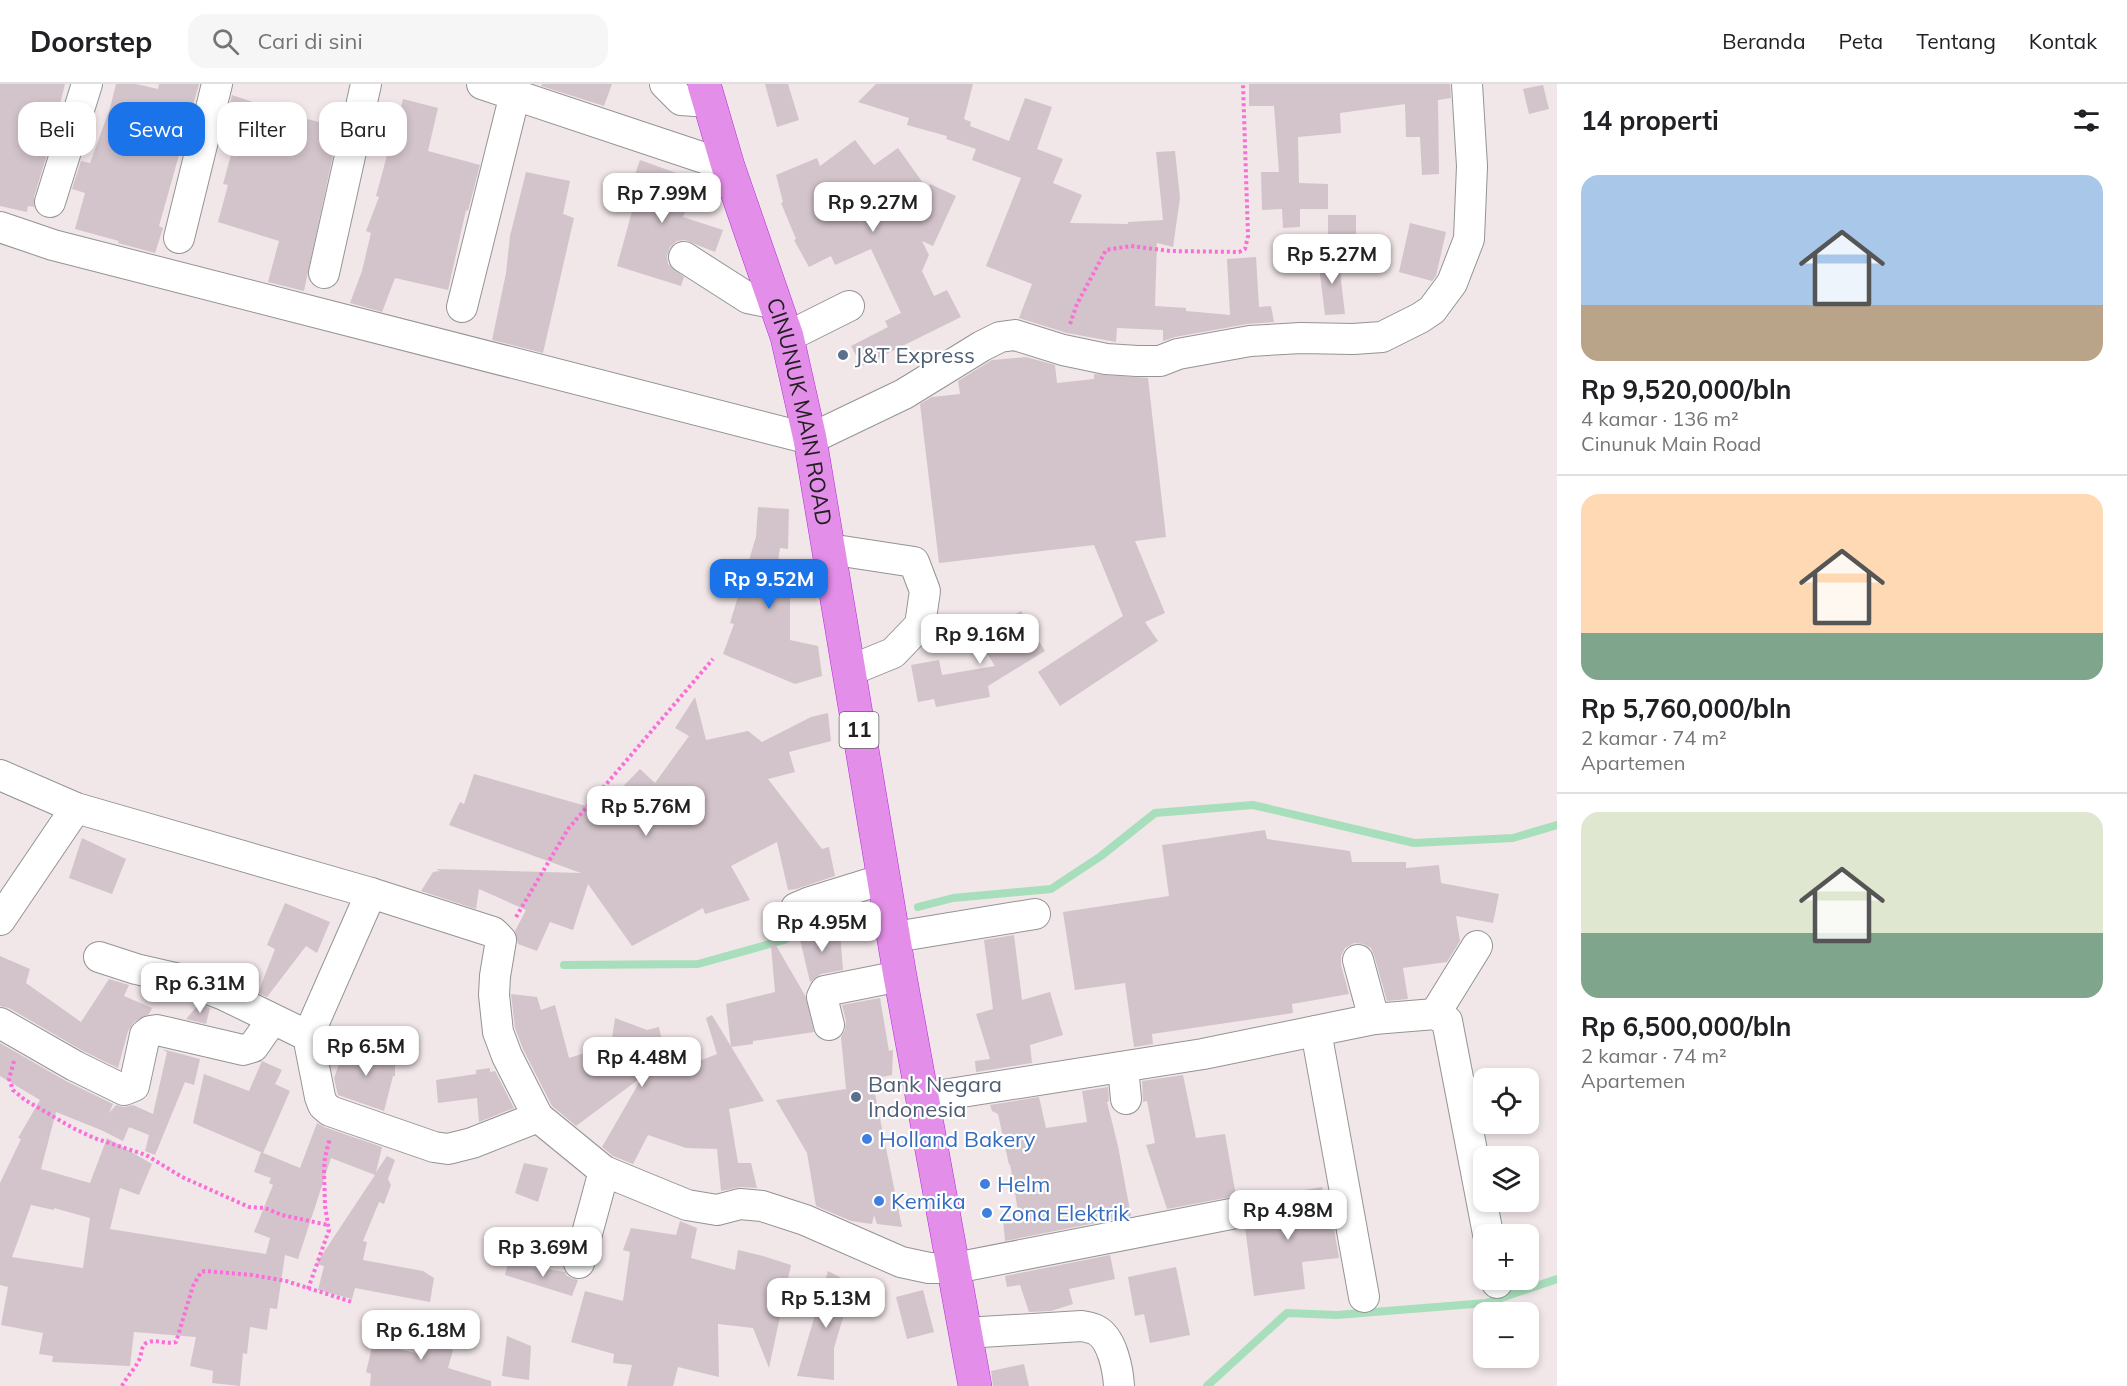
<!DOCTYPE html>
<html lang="id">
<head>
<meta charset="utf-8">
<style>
  body { margin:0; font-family:Mulish,sans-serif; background:#f6f6f6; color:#202124; height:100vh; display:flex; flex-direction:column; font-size:22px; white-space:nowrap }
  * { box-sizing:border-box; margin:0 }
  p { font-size:20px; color:#757577 }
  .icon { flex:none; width:33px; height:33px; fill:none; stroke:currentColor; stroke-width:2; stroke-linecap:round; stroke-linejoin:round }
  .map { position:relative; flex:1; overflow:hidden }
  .side { display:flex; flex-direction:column; background:#fff; width:570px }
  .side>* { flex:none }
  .hud { position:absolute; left:18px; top:18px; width:570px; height:54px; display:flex; gap:12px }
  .tools { position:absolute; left:1473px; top:984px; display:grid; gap:12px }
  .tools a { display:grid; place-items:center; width:66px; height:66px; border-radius:12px; background:#fff; box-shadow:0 3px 9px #0003; font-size:30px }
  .price { position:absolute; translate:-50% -51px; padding:0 14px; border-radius:12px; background:#fff; color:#222; font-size:20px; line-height:39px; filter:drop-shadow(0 2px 3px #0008) }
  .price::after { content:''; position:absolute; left:50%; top:36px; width:18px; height:14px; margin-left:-9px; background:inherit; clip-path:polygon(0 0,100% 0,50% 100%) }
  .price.active { background:#1a73e8; color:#fff }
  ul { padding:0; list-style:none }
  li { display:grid; align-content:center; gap:12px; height:318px; padding:0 24px }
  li+li { border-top:2px solid #e0e0e0 }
  li span { display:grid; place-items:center; height:186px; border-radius:18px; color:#555 }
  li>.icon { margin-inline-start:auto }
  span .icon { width:108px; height:108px; fill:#fffc; stroke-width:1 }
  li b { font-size:26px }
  h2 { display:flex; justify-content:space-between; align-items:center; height:72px; padding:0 24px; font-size:26px }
  .chip { padding:0 21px; border-radius:18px; background:#fff; box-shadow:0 3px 9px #0003; font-size:21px; line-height:54px }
  .chip.active { background:#1a73e8; color:#fff }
  header { display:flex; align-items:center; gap:36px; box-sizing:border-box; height:84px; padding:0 30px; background:#fff; border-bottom:2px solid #e0e0e0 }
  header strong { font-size:28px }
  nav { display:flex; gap:33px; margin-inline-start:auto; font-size:21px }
  .search { width:420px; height:54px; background:#f6f6f6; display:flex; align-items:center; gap:15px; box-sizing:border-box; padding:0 21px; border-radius:18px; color:#757577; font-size:22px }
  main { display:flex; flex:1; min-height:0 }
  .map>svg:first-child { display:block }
</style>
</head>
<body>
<header>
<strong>Doorstep</strong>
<div class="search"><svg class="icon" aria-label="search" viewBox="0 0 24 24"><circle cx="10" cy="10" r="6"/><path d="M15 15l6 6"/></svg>Cari di sini</div>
<nav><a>Beranda</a><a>Peta</a><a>Tentang</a><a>Kontak</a></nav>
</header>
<main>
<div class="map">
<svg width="1557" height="1302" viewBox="0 0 1557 1302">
  <rect width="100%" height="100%" fill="#f1e6e8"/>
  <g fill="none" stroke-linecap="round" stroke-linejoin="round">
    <!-- stream -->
    <g stroke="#a7debb" stroke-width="8">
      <path d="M 918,823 L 953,814 L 1051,805 L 1101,772 L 1155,729 L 1253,721 L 1414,759 L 1513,754 L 1557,741"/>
      <path d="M 564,881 L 698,880 L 784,856 L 818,835 L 865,836"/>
      <path d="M 1207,1302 L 1287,1229 L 1337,1231 L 1486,1219 L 1557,1195"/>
    </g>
  </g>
  <!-- building -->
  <g fill="#d3c4cb" fill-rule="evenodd">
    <path d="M 0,0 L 65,0 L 48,67 L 34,113 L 34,123 L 28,122 L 27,128 L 0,122 Z"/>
    <path d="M 116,0 L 136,0 L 158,5 L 159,0 L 199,0 L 159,142 L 163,144 L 155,169 L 118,159 L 119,157 L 75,145 L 85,109 L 72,105 L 81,77 L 90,79 L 110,24 Z"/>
    <path d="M 542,0 L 612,0 L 604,22 L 541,2 Z"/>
    <path d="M 765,0 L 788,0 L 799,36 L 777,43 Z"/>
    <path d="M 876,0 L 973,0 L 964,35 L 971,38 L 970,42 L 1009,57 L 1025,14 L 1052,23 L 1037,65 L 1063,75 L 1053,99 L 1082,111 L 1070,139 L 1128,140 L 1128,138 L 1163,136 L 1156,68 L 1175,67 L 1180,114 L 1173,163 L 1157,159 L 1155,222 L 1186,224 L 1186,227 L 1230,231 L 1227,175 L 1256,173 L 1259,223 L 1271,222 L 1274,238 L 1247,240 L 1175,253 L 1163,257 L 1163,246 L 1117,244 L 1116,258 L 1067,249 L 1019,234 L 1032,200 L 986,182 L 1021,94 L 972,76 L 976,65 L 946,55 L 947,52 L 907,41 L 909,34 L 858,18 Z"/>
    <path d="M 1249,0 L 1450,0 L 1451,14 L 1438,16 L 1439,90 L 1422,91 L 1420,53 L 1406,53 L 1405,20 L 1340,29 L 1341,49 L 1298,53 L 1299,99 L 1328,100 L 1328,125 L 1300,125 L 1300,143 L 1283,144 L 1282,125 L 1262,126 L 1261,88 L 1279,88 L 1274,22 L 1249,22 Z"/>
    <path d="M 1543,1 L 1549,25 L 1529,30 L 1523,5 Z"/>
    <path d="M 232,11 L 299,33 L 339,43 L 304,207 L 268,198 L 279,157 L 218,138 L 228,101 L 223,100 L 239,42 L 226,37 Z"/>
    <path d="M 403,15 L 438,24 L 428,67 L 480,81 L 468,127 L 466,126 L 448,206 L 395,194 L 382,228 L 350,219 L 362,187 L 371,149 L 366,147 L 379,113 L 376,112 L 392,53 L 394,53 Z"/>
    <path d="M 855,56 L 874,81 L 898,64 L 928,106 L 930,100 L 956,112 L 933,162 L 922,157 L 929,171 L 922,187 L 934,212 L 947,206 L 961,233 L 862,282 L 851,262 L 888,243 L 885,237 L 901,229 L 871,165 L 835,181 L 831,172 L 809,183 L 794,156 L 796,155 L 781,119 L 783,118 L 776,91 L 817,74 L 820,82 Z"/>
    <path d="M 640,76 L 696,96 L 683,133 L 723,146 L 715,168 L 685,156 L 677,157 L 670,163 L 667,172 L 668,180 L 684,193 L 681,202 L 617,182 L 639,102 L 632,99 Z"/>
    <path d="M 526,88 L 570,97 L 563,130 L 574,134 L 543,269 L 492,256 L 506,189 L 510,152 Z"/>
    <rect x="1328" y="131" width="28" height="26"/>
    <path d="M 1410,139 L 1446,148 L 1436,192 L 1432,197 L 1399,188 Z"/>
    <path d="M 1338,171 L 1345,230 L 1325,231 L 1318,174 Z"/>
    <path d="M 1026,273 L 1055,281 L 1057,299 L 1094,295 L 1094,290 L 1148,294 L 1166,453 L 1135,457 L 1165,529 L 1145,538 L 1158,557 L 1060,622 L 1038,588 L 1123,532 L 1094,461 L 939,479 L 920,320 L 932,313 L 960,310 L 958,297 L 992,276 Z"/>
    <path d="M 758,423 L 789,425 L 788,465 L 780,464 L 774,504 L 790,507 L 790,556 L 818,562 L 822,592 L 795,600 L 723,570 L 734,540 L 730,539 L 756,453 Z"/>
    <path d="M 1021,527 L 1045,567 L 988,602 L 990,613 L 936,623 L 934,615 L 918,618 L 911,581 L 939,576 L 942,591 L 995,582 L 977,554 Z"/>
    <path d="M 695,613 L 706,656 L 748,647 L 762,658 L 811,633 L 828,629 L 831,657 L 789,668 L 795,688 L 768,695 L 822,765 L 829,763 L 835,792 L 796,805 L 788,806 L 777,758 L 731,782 L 750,816 L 705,830 L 703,824 L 632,862 L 588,800 L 573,846 L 550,838 L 537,867 L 518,860 L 515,847 L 526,826 L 479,805 L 476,825 L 421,807 L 433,788 L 440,787 L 436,785 L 581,789 L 449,741 L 460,718 L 464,720 L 474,690 L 600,726 L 640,685 L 655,699 L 689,652 L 675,644 Z"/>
    <path d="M 1265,746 L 1267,755 L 1350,767 L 1352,778 L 1406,778 L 1406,784 L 1439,781 L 1441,799 L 1499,810 L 1493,839 L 1456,832 L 1460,857 L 1447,878 L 1403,884 L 1408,915 L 1387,917 L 1374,871 L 1371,864 L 1363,860 L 1354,859 L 1345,864 L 1341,872 L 1341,881 L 1349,910 L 1292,920 L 1293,929 L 1152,950 L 1153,960 L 1134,963 L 1125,899 L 1075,906 L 1063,828 L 1169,812 L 1162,761 Z"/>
    <path d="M 82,754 L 126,775 L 112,810 L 69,794 Z"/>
    <path d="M 285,819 L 330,838 L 317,869 L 306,862 L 267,913 L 258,909 L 275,865 L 267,861 Z"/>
    <path d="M 840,848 L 843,886 L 821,890 L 810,898 L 799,851 Z"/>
    <path d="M 770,851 L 806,913 L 814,948 L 753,957 L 753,960 L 731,963 L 726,920 L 775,908 Z"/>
    <path d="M 1014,851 L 1022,916 L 1050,908 L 1063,951 L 1030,961 L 1032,979 L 976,988 L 975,977 L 990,975 L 976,930 L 993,925 L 984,856 Z"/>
    <path d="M 0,872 L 30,885 L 26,899 L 81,938 L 109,895 L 129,901 L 124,912 L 152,924 L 149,930 L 134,938 L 128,947 L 118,984 L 83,967 L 9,924 L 0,922 Z"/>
    <path d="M 511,910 L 537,913 L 541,926 L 555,921 L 569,974 L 611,961 L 615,934 L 647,946 L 659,943 L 669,989 L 717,970 L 706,934 L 712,931 L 764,1017 L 729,1025 L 738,1079 L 751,1079 L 757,1104 L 741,1103 L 721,1107 L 717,1065 L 686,1064 L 648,1051 L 633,1080 L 613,1072 L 602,1063 L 643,992 L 576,1042 L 552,1022 L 523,965 L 515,944 Z"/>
    <path d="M 880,914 L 889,967 L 893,966 L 892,991 L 872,995 L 902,1143 L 877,1140 L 874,1131 L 872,1140 L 851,1137 L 816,1122 L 807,1069 L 776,1016 L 846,1005 L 841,953 L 845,946 L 846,937 L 842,921 Z"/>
    <path d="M 199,920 L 210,924 L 206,940 L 186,935 Z"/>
    <path d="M 0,959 L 66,997 L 113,1020 L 109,1029 L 116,1021 L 124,1023 L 133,1021 L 153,1030 L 167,968 L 162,965 L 200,975 L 194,1001 L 185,998 L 155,1071 L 145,1067 L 149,1051 L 129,1043 L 123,1057 L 101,1046 L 56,1028 L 41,1085 L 90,1099 L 107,1054 L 152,1080 L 139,1111 L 120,1104 L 110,1145 L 266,1170 L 270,1154 L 254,1148 L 273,1101 L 269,1099 L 271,1094 L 254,1088 L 261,1068 L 300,1084 L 317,1039 L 324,1043 L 382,1063 L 376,1088 L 387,1072 L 395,1076 L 388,1095 L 391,1101 L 384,1120 L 379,1118 L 363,1157 L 367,1158 L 363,1176 L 423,1187 L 434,1194 L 430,1218 L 355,1204 L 352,1215 L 318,1206 L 324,1182 L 316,1180 L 375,1091 L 331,1074 L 298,1175 L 285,1171 L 277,1225 L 270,1224 L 267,1246 L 250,1243 L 247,1270 L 243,1269 L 240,1302 L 212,1299 L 213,1287 L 190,1282 L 196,1253 L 134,1248 L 130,1282 L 52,1278 L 53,1272 L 39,1270 L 43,1249 L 1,1241 L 8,1203 L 0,1201 L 0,1099 L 21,1055 L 18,1054 L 40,1016 L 0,992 ZM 31,1121 L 54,1126 L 54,1124 L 90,1134 L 83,1184 L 12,1173 Z"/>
    <path d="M 344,966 L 395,967 L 395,992 L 393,992 L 384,1027 L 338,1011 L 334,994 Z"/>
    <path d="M 262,977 L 282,986 L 275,1000 L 290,1007 L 263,1069 L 193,1039 L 204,990 L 249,1007 Z"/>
    <path d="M 490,984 L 490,988 L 495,987 L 514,1024 L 479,1038 L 477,1014 L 438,1019 L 436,996 L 476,990 L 476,986 Z"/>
    <path d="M 1183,991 L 1196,1054 L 1225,1050 L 1236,1112 L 1167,1125 L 1146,1061 L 1155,1059 L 1147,1017 L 1143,1018 L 1142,997 Z"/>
    <path d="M 1108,1003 L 1109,1017 L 1107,1018 L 1118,1062 L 1131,1132 L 1005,1157 L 1003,1135 L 1019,1133 L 1010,1080 L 1009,1081 L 998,1030 L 992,1027 L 990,1021 L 1039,1013 L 1046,1044 L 1087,1038 L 1082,1007 Z"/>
    <path d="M 524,1079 L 548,1084 L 538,1118 L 515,1109 Z"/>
    <path d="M 1322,1103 L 1331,1146 L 1334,1145 L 1339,1174 L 1302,1178 L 1305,1205 L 1254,1212 L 1245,1143 L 1252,1134 L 1253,1126 L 1250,1120 L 1300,1113 L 1299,1107 Z"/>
    <path d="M 680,1137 L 697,1144 L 691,1174 L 735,1186 L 738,1166 L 763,1172 L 791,1181 L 769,1284 L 753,1244 L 718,1240 L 719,1293 L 678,1283 L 673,1302 L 627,1302 L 632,1281 L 613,1279 L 614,1270 L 571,1258 L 585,1207 L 623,1217 L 630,1168 L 623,1166 L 631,1144 L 676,1151 Z"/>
    <path d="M 1110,1171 L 1115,1195 L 1069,1205 L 1073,1220 L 1051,1227 L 1029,1228 L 1020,1201 L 1007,1203 L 1005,1192 Z"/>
    <path d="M 508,1179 L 565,1188 L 567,1192 L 578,1196 L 572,1212 L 505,1191 Z"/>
    <path d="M 1176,1183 L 1190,1251 L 1150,1259 L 1144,1230 L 1135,1232 L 1128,1193 Z"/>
    <path d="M 828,1187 L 853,1200 L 834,1264 L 834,1296 L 797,1292 Z"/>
    <path d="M 923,1206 L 934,1248 L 907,1255 L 896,1213 Z"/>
    <path d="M 427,1230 L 455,1237 L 448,1263 L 453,1266 L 448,1284 L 491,1297 L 491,1302 L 370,1302 L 371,1290 L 366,1288 L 373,1259 L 416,1269 Z"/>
    <path d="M 507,1252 L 531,1262 L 529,1296 L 502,1292 Z"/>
    <path d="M 1024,1280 L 1029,1302 L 993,1302 L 991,1287 Z"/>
  </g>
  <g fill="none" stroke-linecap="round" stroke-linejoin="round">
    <defs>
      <g id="minor">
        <path d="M 482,0 L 728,82"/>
        <path d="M 665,0 L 681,16 L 708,18"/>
        <path d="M 50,118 L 87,0"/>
        <path d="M 0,143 L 53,161 L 810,355 L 904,310 L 982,262 L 1000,253 L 1015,251 L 1063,266 L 1106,275 L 1137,277 L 1160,277 L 1178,270 L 1250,257 L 1301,254 L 1353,255 L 1382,253 L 1420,234 L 1432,226 L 1452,199 L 1469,155 L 1472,82 L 1467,0"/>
        <path d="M 179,154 L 217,0"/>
        <path d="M 684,173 L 748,214 L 776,220"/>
        <path d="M 324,189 L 366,0"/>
        <path d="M 462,223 L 515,10"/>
        <path d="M 787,253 L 849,222"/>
        <path d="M 829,465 L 914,478 L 925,507 L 920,541 L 893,569 L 849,587"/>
        <path d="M 0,691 L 76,724 L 371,809 L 493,848 L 501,856 L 495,892 L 494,911 L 498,948 L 507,972 L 538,1033 L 604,1087 L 687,1121 L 717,1126 L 740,1120 L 762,1122 L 805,1136 L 901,1178 L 929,1184 L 955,1184 L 1236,1129"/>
        <path d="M 796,824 L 810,818 L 884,795"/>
        <path d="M 0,836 L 76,724"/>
        <path d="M 895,853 L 1035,830"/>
        <path d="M 99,873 L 136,885 L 184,896 L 224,911 L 308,952 L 371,809"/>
        <path d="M 1358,876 L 1374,935"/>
        <path d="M 1435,930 L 1477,862"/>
        <path d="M 0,939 L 75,982 L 124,1006 L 134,1002 L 145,951 L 150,947 L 157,946 L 243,966 L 253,963 L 272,936"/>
        <path d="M 829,941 L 822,913 L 825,907 L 900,892"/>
        <path d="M 1316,947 L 1364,1213"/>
        <path d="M 308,952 L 320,1013 L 323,1021 L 330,1027 L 434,1063 L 448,1065 L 472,1059 L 538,1033"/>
        <path d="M 1123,983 L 1126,1015"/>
        <path d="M 924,1014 L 1203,970 L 1374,935 L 1435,930 L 1447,937 L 1488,1150"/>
        <path d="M 579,1179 L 604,1087"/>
        <path d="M 1497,1196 L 1497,1199"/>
        <path d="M 965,1249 L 1082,1242 C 1086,1243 1092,1244 1096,1246 C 1112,1254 1118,1285 1119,1302"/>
      </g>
      <g id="highway">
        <path id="s1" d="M 704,0 L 728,82 L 787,253 L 810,355 L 900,892 L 975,1302"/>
      </g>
    </defs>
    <!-- minor casing -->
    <use href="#minor" stroke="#949494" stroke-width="32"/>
    <!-- highway casing -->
    <use href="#highway" stroke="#b725dd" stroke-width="34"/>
    <!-- path -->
    <g stroke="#fb6dd9" stroke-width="4" stroke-dasharray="3 3" stroke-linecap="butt">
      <path d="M 1070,240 L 1077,220 L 1106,166 L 1131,162 L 1170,167 L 1239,168 L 1245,165 L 1248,152 L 1243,0"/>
      <path d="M 516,833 L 568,745 L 713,575"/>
      <path d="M 14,977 L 9,995 L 13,1006 L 25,1016 L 73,1044 L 94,1054 L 146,1071 L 182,1093 L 249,1123 L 265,1124 L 282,1131 L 328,1141"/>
      <path d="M 308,1205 L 329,1146 L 325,1122 L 324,1086 L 325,1073 L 330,1054"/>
      <path d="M 122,1302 C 127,1292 136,1284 140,1274 C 142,1268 141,1261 148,1258 C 157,1255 167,1261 176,1258 L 193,1202 L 201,1188 L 205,1187 L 252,1191 L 286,1197 L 352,1218"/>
    </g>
    <!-- minor -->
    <use href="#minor" stroke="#fff" stroke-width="30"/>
    <!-- highway -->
    <use href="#highway" stroke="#e38ee8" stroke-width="33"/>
  </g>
  <!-- markers -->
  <g fill="#5c6f8a" stroke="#fff" stroke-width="2">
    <circle cx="843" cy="271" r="6"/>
    <circle cx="856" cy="1013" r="6"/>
  </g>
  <g fill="#3f7fe0" stroke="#fff" stroke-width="2">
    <circle cx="867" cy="1055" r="6"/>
    <circle cx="985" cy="1100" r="6"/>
    <circle cx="879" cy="1117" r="6"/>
    <circle cx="987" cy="1129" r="6"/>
  </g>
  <g text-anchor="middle" stroke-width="4.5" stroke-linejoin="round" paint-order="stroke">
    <!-- shield labels -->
    <rect fill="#fff" stroke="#636363" stroke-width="1.5" x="839.5" y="628" width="39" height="36" rx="4.5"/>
    <g font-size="21" font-weight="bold" fill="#202020">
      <text x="859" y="653">11</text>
    </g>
    <!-- service labels -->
    <g font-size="22" fill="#4e5e75" stroke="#fff" text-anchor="start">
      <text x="855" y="279">J&amp;T Express</text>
      <text x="868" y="1008">Bank Negara<tspan x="868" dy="25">Indonesia</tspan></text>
    </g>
    <!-- street labels -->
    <g font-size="22" fill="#202020" stroke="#fff">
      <text dy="8" stroke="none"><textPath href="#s1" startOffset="342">CINUNUK MAIN ROAD</textPath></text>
    </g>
    <!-- shop labels -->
    <g font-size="22" fill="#366cbe" stroke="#fff" text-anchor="start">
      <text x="879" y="1063">Holland Bakery</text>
      <text x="997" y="1108">Helm</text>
      <text x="891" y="1125">Kemika</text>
      <text x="999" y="1137">Zona Elektrik</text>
    </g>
  </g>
</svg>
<div class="tools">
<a><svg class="icon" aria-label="locate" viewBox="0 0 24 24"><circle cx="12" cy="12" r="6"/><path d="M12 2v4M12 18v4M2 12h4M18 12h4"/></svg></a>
<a><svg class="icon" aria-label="layers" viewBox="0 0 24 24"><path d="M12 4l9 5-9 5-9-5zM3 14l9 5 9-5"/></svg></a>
<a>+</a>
<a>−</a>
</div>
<b class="price" style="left:662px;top:140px">Rp 7.99M</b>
<b class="price" style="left:873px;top:149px">Rp 9.27M</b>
<b class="price" style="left:1332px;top:201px">Rp 5.27M</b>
<b class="price active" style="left:769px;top:526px">Rp 9.52M</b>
<b class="price" style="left:980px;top:581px">Rp 9.16M</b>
<b class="price" style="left:646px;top:753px">Rp 5.76M</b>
<b class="price" style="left:822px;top:869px">Rp 4.95M</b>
<b class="price" style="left:200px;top:930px">Rp 6.31M</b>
<b class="price" style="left:366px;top:993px">Rp 6.5M</b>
<b class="price" style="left:642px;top:1004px">Rp 4.48M</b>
<b class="price" style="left:1288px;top:1157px">Rp 4.98M</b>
<b class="price" style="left:543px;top:1194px">Rp 3.69M</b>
<b class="price" style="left:826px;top:1245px">Rp 5.13M</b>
<b class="price" style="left:421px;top:1277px">Rp 6.18M</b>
<div class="hud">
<a class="chip">Beli</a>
<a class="chip active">Sewa</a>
<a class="chip">Filter</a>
<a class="chip">Baru</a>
</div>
</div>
<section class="side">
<h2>14 properti<svg class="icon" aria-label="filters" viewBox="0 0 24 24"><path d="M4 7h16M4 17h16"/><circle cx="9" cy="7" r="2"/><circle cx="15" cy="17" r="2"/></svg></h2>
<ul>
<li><span style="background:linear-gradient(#a9c7e8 70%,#b9a48a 0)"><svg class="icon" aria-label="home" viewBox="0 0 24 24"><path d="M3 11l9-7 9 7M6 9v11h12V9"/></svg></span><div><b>Rp 9,520,000/bln</b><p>4 kamar · 136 m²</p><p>Cinunuk Main Road</p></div></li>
<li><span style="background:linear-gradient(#ffd9b3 75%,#7fa58c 0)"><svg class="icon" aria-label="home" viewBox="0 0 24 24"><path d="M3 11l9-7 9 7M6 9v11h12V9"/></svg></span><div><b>Rp 5,760,000/bln</b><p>2 kamar · 74 m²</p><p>Apartemen</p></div></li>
<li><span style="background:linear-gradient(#dfe7d0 65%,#7fa58c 0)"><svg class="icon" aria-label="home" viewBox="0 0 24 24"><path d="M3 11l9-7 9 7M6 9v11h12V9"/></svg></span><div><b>Rp 6,500,000/bln</b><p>2 kamar · 74 m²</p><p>Apartemen</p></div></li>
</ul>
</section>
</main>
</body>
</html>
